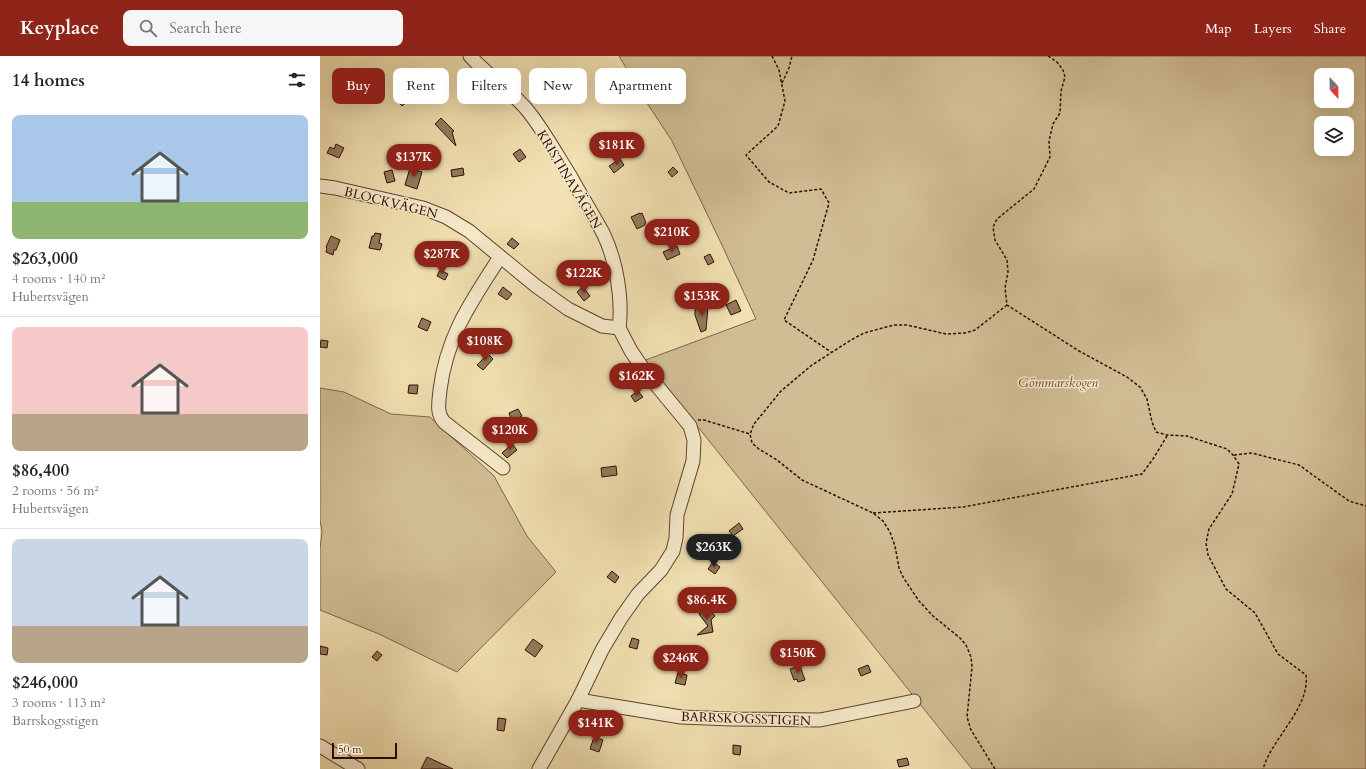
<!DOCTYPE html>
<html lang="en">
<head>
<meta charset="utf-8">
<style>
  body { margin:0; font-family:Cardo,serif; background:#f6f6f6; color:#222; height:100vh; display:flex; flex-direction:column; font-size:15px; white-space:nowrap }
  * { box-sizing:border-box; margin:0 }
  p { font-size:13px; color:#767676 }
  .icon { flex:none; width:22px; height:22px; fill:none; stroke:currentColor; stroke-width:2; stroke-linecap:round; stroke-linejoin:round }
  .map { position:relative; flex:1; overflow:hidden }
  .panel { display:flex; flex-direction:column; background:#fff; width:320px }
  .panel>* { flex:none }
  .top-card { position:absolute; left:12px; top:12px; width:380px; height:36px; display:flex; gap:8px }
  .needle { width:26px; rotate:158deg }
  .tools { position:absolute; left:994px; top:12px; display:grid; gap:8px }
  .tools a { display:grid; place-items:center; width:40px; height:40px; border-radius:8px; background:#fff; box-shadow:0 4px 16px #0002; font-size:20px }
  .scale { position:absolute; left:12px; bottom:10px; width:65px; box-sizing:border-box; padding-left:4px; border:2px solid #2f0d02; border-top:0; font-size:11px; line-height:14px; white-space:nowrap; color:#2f0d02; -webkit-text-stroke:3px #f7eccd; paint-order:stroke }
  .price { position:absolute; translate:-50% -34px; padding:0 9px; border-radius:14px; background:#8f2418; color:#fff; font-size:13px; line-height:26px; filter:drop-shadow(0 1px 2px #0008) }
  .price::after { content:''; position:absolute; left:50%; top:24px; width:12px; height:9px; margin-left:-6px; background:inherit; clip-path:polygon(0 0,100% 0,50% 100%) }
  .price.current { background:#222; color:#fff }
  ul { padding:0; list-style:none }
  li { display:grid; align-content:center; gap:8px; height:212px; padding:0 12px }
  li+li { border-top:1px solid #e0e0e0 }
  li span { display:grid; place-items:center; height:124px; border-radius:8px; color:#555 }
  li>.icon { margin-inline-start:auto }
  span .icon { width:72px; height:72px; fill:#fffc; stroke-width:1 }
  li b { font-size:17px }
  h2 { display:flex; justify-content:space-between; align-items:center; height:48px; padding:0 12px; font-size:17px }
  .tag { padding:0 14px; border-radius:8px; background:#fff; box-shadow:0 4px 16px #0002; font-size:14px; line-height:36px }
  .tag.current { background:#8f2418; color:#fff }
  header { display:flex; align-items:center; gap:24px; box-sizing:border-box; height:56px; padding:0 20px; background:#8f2418; color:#fff }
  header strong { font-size:19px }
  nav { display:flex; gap:22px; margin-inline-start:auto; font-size:14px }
  .search { width:280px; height:36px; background:#f6f6f6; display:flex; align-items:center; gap:10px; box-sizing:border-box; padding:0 14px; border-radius:8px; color:#767676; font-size:15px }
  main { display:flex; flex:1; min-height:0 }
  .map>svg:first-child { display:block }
</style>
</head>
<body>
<header>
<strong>Keyplace</strong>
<div class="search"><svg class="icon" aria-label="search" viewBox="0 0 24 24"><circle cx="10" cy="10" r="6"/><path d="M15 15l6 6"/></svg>Search here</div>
<nav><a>Map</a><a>Layers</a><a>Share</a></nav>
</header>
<main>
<section class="panel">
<h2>14 homes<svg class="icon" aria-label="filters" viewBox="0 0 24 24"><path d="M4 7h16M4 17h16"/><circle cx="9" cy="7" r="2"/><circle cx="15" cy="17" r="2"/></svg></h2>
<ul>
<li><span style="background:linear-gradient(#a9c7e8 70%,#8fb573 0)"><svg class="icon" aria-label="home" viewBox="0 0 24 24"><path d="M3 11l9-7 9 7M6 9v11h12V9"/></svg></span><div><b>$263,000</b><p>4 rooms · 140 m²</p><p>Hubertsvägen</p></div></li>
<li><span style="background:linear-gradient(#f6c9c9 70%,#b9a48a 0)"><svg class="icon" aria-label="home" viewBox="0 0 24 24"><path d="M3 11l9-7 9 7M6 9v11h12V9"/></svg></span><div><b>$86,400</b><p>2 rooms · 56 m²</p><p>Hubertsvägen</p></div></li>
<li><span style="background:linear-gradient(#c9d6e8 70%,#b9a48a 0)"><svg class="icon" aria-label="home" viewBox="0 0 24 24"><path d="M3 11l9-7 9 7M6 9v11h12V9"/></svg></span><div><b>$246,000</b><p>3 rooms · 113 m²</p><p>Barrskogsstigen</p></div></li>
</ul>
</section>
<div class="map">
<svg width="1046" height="713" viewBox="0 0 1046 713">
  <rect width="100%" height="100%" fill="#f2e1b2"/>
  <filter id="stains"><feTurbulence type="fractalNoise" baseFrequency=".005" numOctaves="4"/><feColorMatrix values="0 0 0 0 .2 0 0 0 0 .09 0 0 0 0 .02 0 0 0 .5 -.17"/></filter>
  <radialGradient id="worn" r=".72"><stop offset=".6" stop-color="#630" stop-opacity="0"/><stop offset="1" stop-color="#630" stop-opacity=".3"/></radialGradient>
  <!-- green -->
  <g fill="#d1bd94" stroke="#80654b" fill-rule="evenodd">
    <path d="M 299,0 L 1046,0 L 1046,713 L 652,713 L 386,381 L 323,305 L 436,263 L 401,187 L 352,85 L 325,44 ZM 1001,19 L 1027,19 L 1027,45 L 1001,45 ZM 1001,67 L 1027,67 L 1027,93 L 1001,93 Z"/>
    <path d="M 0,332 L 24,336 L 71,358 L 110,361 L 174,420 L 207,480 L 236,516 L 137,616 L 59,578 L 0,554 L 0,493 L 2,475 L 0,464 Z"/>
  </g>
  <!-- building -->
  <g fill="#947b5e" stroke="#2f0d02">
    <path d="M 83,36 L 90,43 L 82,50 L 75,43 Z"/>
    <path d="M 121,62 L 134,75 L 132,76 L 136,90 L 115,68 Z"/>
    <path d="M 16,88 L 24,92 L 19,102 L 7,97 L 10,91 L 14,93 Z"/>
    <path d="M 200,93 L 206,101 L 199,106 L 193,98 Z"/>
    <path d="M 300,103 L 304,109 L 294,117 L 289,110 Z"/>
    <path d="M 353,111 L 358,116 L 352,121 L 348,116 Z"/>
    <path d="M 90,112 L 102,116 L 97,133 L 85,129 Z"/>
    <path d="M 143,112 L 144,119 L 132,121 L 131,114 Z"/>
    <path d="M 72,114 L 75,125 L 67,127 L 64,116 Z"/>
    <path d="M 320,157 L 320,158 L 322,157 L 326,167 L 325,167 L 325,169 L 317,173 L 311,161 Z"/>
    <path d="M 55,177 L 61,178 L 59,187 L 62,188 L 60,194 L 49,192 L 52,180 L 54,180 Z"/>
    <path d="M 11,180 L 20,184 L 16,194 L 14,194 L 13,199 L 6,196 L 7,192 L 6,191 Z"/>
    <path d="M 192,182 L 199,188 L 194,193 L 187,188 Z"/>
    <path d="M 357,190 L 360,198 L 347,204 L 343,196 Z"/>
    <path d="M 390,198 L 394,206 L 388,209 L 384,201 Z"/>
    <path d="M 120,214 L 128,218 L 125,224 L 117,220 Z"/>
    <path d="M 183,231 L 192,238 L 187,244 L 178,238 Z"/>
    <path d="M 263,231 L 270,240 L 264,245 L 257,236 Z"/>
    <path d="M 416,244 L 421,255 L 411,259 L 406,249 Z"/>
    <path d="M 375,250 L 388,251 L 386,274 L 381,276 L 375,259 Z"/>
    <path d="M 102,262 L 111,266 L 107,275 L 98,271 Z"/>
    <path d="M 1,284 L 8,285 L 7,292 L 0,291 Z"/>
    <path d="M 168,298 L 173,303 L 163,314 L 157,309 Z"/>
    <path d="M 89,329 L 98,329 L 97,338 L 88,337 Z"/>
    <path d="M 318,335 L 323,341 L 315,346 L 311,340 Z"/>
    <path d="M 198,353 L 202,360 L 192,365 L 189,357 Z"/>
    <path d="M 192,388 L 197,394 L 187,402 L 182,397 Z"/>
    <path d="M 296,410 L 297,419 L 282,421 L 281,412 Z"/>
    <path d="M 419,467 L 423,473 L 413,480 L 409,475 Z"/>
    <path d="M 393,506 L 400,511 L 395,518 L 388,513 Z"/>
    <path d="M 292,515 L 299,521 L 295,527 L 287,521 Z"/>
    <path d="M 387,551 L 395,560 L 391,564 L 393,576 L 377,579 L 388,570 L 379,558 Z"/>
    <path d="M 312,582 L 319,584 L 317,593 L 309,591 Z"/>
    <path d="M 213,583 L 223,590 L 215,601 L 205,594 Z"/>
    <path d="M 0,590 L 8,592 L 7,599 L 0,598 Z"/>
    <path d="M 57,595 L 62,599 L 57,605 L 52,601 Z"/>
    <path d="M 548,609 L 551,616 L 541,620 L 538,613 Z"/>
    <path d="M 480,610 L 485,624 L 478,626 L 477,623 L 474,624 L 470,613 Z"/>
    <path d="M 358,617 L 367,619 L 365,629 L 355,627 Z"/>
    <path d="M 178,662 L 186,663 L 184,675 L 177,674 Z"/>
    <path d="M 274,681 L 283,684 L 279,696 L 270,693 Z"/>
    <path d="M 413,689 L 421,690 L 420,699 L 413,698 Z"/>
    <path d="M 107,701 L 133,713 L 101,713 Z"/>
    <path d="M 587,702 L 589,709 L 579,711 L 577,704 Z"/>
  </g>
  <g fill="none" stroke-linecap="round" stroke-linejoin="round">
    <defs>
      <g id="minor">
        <path d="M 150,0 C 168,20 191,34 208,55 C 224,75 237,99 251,121 C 261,140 273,158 283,177 C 296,203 303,243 299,272"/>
        <path d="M 0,130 L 15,132 L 103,152 L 126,161 L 149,175 L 216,230 L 248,253 L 282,270 L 299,272"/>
        <path d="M 180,201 C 151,246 127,279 120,334 C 119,346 116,357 124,366 L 183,412"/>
        <path d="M 258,644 L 361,661 L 411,663 L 500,664 L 594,645"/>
        <path d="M 0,690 L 38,713"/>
        <path d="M 219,713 L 258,644 L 282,594 L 301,562 L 318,538 L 341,514 L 353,495 L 356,482 L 357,459 L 373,405 L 374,384 L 370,370 L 324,314 L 311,295 L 299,272"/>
      </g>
    </defs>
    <!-- minor casing -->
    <use href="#minor" stroke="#60422e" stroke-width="15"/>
    <!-- path -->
    <g stroke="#2f0d02" stroke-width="1.5" stroke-dasharray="3 2" stroke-linecap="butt">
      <path d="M 452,0 L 459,14 L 465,45 L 458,70 L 426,99 L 449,126 L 469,137 L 501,133 L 509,147 L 493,204 L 464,264 L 511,296"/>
      <path d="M 728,0 L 737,6 L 743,14 L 745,21 L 741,35 L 740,57 L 733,68 L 729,85 L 730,101 L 714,133 L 677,163 L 673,171 L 675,184 L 687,204 L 688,216 L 685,232 L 687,249 L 759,295 L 807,321 L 820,331 L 827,343 L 832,366 L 836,376 L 847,379 L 867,380 L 907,393 L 913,399 L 919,408 L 912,438 L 889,473 L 886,487 L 888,499 L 906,533 L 935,557 L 958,598 L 986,619 C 990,652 952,682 943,713"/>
      <path d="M 462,27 L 469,12 L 472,0"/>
      <path d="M 378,364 L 384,364 L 430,378"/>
      <path d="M 914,399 L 932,397 L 979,409 L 1029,445 L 1046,450"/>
      <path d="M 553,457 L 643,451 L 822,418 L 833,403 L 847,380"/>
      <path d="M 675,713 L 651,674 L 647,661 L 652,611 L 651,601 L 646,589 L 640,582 L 613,560 L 599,545 L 583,521 L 579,512 L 575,490 L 570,476 L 563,465 L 553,457 L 482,424 L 457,404 L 439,393 L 432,387 L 430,378 L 434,368 L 461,335 L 492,309 L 531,284 L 544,277 L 574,269 L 587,269 L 626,278 L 645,277 L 655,274 L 687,249"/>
    </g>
    <!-- minor -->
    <use href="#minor" stroke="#f7eccd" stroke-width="13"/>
  </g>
  <g text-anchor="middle" stroke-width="3" stroke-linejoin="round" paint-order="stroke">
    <!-- street labels -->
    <g font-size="13" fill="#2f0d02" stroke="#f7eccd">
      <text transform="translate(250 123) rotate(59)" y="5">KRISTINAVÄGEN</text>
      <text transform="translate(71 146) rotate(14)" y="5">BLOCKVÄGEN</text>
      <text transform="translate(426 662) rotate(2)" y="5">BARRSKOGSSTIGEN</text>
    </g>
    <!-- park labels -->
    <g font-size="13" font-style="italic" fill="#684b35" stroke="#f7eccd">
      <text x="738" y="331">Gömmarskogen</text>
    </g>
  </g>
  <rect width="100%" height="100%" filter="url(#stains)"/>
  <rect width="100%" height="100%" fill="url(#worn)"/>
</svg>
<div class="tools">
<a><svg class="needle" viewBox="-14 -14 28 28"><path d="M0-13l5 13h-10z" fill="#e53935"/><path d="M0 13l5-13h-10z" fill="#767676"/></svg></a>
<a><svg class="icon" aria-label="layers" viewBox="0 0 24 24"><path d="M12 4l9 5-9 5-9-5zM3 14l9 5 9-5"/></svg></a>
</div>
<div class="scale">50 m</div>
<b class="price" style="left:297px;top:110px">$181K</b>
<b class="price" style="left:94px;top:122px">$137K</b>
<b class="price" style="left:352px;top:197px">$210K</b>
<b class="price" style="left:122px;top:219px">$287K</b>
<b class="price" style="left:264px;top:238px">$122K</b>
<b class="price" style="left:382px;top:261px">$153K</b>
<b class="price" style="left:165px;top:306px">$108K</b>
<b class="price" style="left:317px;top:341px">$162K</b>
<b class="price" style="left:190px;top:395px">$120K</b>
<b class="price current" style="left:394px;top:512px">$263K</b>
<b class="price" style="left:387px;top:565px">$86.4K</b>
<b class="price" style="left:478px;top:618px">$150K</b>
<b class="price" style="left:361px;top:623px">$246K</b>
<b class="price" style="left:276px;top:688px">$141K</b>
<div class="top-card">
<a class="tag current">Buy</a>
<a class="tag">Rent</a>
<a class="tag">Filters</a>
<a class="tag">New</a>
<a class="tag">Apartment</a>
</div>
</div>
</main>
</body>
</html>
